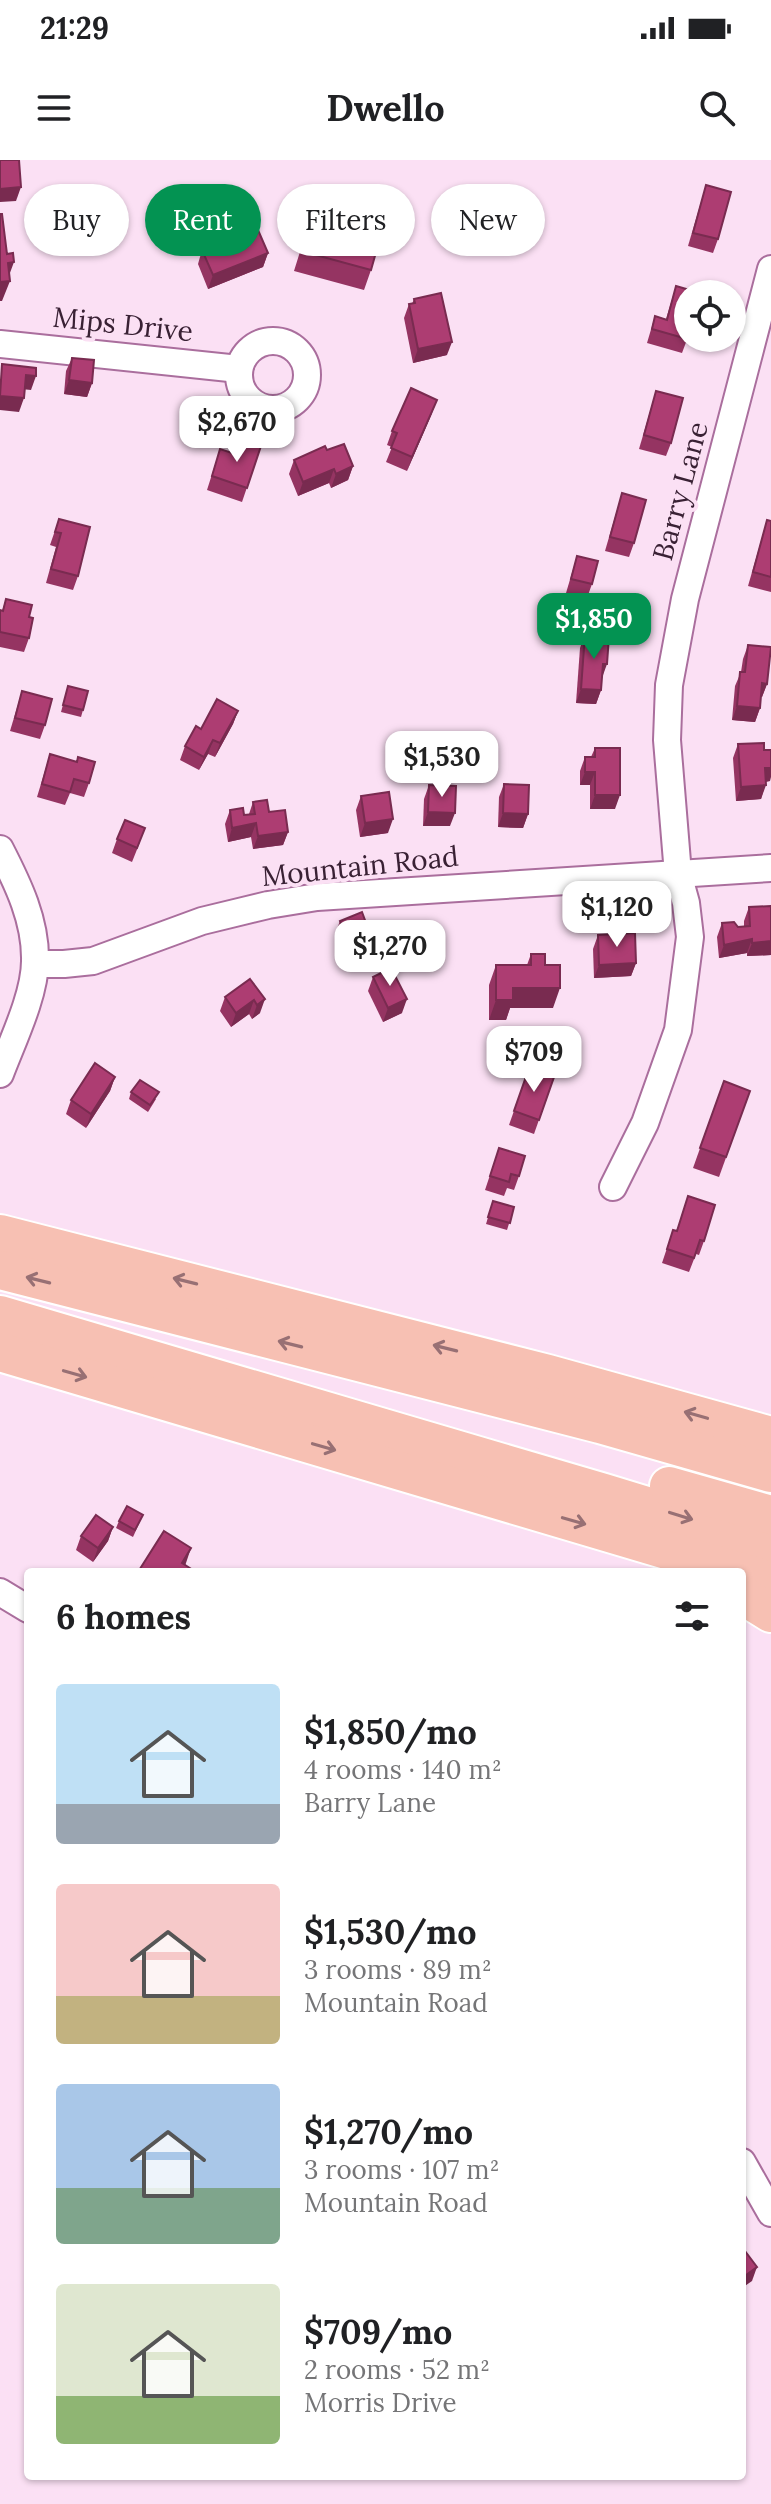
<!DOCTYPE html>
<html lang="en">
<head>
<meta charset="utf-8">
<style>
  body { margin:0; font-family:Lora,serif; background:#f6f6f6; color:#202124; height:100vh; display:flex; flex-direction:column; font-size:30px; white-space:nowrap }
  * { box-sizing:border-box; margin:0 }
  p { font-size:26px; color:#757577 }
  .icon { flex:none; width:44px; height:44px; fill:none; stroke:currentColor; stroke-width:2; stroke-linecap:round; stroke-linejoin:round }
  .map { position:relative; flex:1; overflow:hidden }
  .drawer { position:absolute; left:24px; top:1408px; width:722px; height:912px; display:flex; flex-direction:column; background:#fff; border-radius:8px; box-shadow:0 2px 6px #0004 }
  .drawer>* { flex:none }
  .top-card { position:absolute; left:24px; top:24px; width:724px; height:72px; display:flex; gap:16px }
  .controls { position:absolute; left:674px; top:120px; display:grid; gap:16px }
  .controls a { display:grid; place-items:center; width:72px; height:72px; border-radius:50%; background:#fff; box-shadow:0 2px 6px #0004; font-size:40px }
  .price { position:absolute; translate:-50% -68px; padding:0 18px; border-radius:16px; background:#fff; color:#222; font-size:26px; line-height:52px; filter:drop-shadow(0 2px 4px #0008) }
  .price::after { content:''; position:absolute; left:50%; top:48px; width:24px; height:18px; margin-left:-12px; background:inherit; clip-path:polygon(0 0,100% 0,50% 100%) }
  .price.current { background:#039352; color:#fff }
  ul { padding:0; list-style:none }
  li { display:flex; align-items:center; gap:24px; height:200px; padding:0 32px }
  li span { display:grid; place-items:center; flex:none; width:224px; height:160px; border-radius:8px; color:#555 }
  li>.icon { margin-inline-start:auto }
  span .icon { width:96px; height:96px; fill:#fffc; stroke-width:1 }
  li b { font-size:34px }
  h2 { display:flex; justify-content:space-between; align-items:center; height:96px; padding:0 32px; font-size:34px }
  .chip { padding:0 28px; border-radius:36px; background:#fff; box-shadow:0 2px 6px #0004; font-size:28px; line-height:72px }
  .chip.current { background:#039352; color:#fff }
  .status { display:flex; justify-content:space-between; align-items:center; height:56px; padding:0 40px; background:#fff; direction:ltr }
  .status svg { height:22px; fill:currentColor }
  header { display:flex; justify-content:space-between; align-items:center; height:104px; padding:0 32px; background:#fff; font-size:36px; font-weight:700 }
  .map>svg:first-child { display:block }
</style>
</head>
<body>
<div class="status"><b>21:29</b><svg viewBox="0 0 49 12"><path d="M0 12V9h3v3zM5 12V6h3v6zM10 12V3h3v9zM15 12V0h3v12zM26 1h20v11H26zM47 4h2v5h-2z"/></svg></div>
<header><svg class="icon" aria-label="menu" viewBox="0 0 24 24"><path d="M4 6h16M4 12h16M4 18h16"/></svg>Dwello<svg class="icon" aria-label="search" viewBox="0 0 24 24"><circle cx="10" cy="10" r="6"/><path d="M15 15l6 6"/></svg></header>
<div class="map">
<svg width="771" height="2344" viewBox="0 0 771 2344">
  <rect width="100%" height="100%" fill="#fbe0f4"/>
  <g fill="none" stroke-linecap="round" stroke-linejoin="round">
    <defs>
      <g id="minor">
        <circle cx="273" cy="215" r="34"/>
        <path d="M 0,184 L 239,209"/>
        <path d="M 0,689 C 18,724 36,761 35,801 C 35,835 12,882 0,914"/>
        <path d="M 36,804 L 64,804 L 93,801 L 202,761 L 268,745 L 317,737 L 771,708"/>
        <path d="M 613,1027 L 645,963 L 678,870 L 690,777 L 686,743 L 678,714 L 667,580 L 669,525 L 685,439 L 771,109"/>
        <path d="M 0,1432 L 28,1449"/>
        <path d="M 742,2002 L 771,2053"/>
      </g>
      <g id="highway">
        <path d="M 0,1074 L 548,1214 L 771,1276"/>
        <path d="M 0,1110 L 600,1264 L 771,1313"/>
        <path d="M 0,1155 L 604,1333 L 771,1384"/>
        <path d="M 0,1192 L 771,1421"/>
        <path d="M 669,1326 L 771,1355"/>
        <path d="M 742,1435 L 771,1453"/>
      </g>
    </defs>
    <!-- minor casing -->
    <use href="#minor" stroke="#aa6e9d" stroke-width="30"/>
    <!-- highway casing -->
    <use href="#highway" stroke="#fff" stroke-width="42"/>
    <!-- minor -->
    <use href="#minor" stroke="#fff" stroke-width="26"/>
    <!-- highway -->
    <use href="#highway" stroke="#f7c0b3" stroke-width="38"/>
  </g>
  <!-- wall -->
  <g fill="#953462">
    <path d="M 706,25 L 718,79 L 713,93 L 688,86 Z"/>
    <path d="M 329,64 L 371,110 L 364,130 L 294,111 L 308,66 L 326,71 Z"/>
    <path d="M 202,90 L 268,93 L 263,107 L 208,129 L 198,104 Z"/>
    <path d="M 676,126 L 688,177 L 682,193 L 647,183 L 655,156 L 666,159 Z"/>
    <path d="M 414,139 L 447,195 L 413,203 L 404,158 L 409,144 L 412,144 Z"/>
    <path d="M 72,198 L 92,223 L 87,237 L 64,234 L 66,211 Z"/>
    <path d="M 656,231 L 671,283 L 666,296 L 639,289 Z"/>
    <path d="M 432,253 L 407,311 L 386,302 L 392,287 L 387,285 L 392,271 Z"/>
    <path d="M 261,286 L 242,342 L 207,330 L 220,289 L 234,294 Z"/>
    <path d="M 327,290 L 353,306 L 348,320 L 331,328 L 329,323 L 298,336 L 289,314 L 294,300 Z"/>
    <path d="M 622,333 L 634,383 L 629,397 L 605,391 Z"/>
    <path d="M 59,359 L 78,416 L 73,430 L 46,423 L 56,387 L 50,385 Z"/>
    <path d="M 767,360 L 771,361 L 771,432 L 748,426 Z"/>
    <path d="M 577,396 L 592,424 L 587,438 L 566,433 Z"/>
    <path d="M 6,439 L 29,457 L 29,478 L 24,492 L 0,487 L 0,450 L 2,451 Z"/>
    <path d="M 585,474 L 601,530 L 596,544 L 576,543 L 580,488 Z"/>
    <path d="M 748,485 L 767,524 L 762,537 L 761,537 L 760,548 L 755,562 L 732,560 L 735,526 L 741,512 L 743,499 Z"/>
    <path d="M 68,526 L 83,550 L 81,557 L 61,552 Z"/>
    <path d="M 22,531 L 45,565 L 40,579 L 10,571 Z"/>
    <path d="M 238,551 L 233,564 L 215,597 L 208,594 L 199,610 L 180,600 L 185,586 L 201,569 Z"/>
    <path d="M 738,584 L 764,590 L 770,621 L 766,622 L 761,639 L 736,641 L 733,598 Z"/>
    <path d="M 595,588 L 615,649 L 590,649 L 590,625 L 580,625 L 580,611 L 585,597 L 591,597 Z"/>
    <path d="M 50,594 L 89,623 L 84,637 L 70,633 L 65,645 L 37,637 Z"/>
    <path d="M 504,624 L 528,654 L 523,668 L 498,667 L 499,637 Z"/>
    <path d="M 429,625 L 450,666 L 423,666 L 424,639 Z"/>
    <path d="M 361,636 L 388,673 L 360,677 L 356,650 Z"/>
    <path d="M 253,642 L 269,652 L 288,672 L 283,685 L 253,689 L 251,677 L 228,682 L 225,664 L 230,650 L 244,655 L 249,654 Z"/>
    <path d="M 117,679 L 140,682 L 132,702 L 112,693 Z"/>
    <path d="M 749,747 L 771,795 L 747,796 L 747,793 L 719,798 L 717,777 L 722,763 L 738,767 L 744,766 L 744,761 Z"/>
    <path d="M 340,761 L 373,782 L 368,796 L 347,804 L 335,774 Z"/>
    <path d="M 598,775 L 636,803 L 631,816 L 594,818 L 593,789 Z"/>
    <path d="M 531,794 L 545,805 L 553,848 L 510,848 L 506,860 L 489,860 L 489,825 L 496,805 L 527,805 Z"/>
    <path d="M 373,817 L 402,853 L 383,862 L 368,831 Z"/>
    <path d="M 250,819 L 260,853 L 252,859 L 249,854 L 231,867 L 220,851 L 225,837 Z"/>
    <path d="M 529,908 L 554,917 L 534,974 L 509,965 Z"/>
    <path d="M 115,917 L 110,931 L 86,968 L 66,954 L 71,940 Z"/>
    <path d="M 724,921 L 750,931 L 719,1017 L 693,1008 Z"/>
    <path d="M 131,932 L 156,939 L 148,952 L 129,939 Z"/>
    <path d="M 499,988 L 519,1016 L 514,1030 L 507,1028 L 504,1036 L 485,1030 Z"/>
    <path d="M 493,1041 L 514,1047 L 507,1070 L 486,1064 Z"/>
    <path d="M 673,1070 L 704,1081 L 699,1095 L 696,1094 L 689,1112 L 662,1103 Z"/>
    <path d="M 143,1355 L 133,1377 L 116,1368 L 119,1361 Z"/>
    <path d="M 113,1367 L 108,1381 L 93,1402 L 76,1390 L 81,1376 Z"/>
  </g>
  <!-- shaded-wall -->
  <g fill="#792b50">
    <path d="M 21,27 L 16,41 L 0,42 L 0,29 Z"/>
    <path d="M 268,93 L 263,107 L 208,129 L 213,115 Z"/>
    <path d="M 14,102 L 7,121 L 10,121 L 2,141 L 0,141 L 0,122 L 8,103 Z"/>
    <path d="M 452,182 L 447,195 L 413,203 L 418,189 Z"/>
    <path d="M 26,215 L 36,216 L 31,230 L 21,229 Z"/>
    <path d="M 69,220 L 92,223 L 87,237 L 64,234 Z"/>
    <path d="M 0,236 L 24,238 L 19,252 L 0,250 Z"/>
    <path d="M 437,240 L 432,253 L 407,311 L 412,297 Z"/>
    <path d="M 353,306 L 348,320 L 331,328 L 336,314 Z"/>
    <path d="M 334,309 L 329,323 L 298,336 L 303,322 Z"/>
    <path d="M 603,504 L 607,504 L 602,518 Z"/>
    <path d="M 762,523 L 767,524 L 762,537 L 757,537 Z"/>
    <path d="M 581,529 L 601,530 L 596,544 L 576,543 Z"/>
    <path d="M 737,546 L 760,548 L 755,562 L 732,560 Z"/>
    <path d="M 238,551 L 233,564 L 215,597 L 220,583 Z"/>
    <path d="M 213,580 L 208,594 L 199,610 L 204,597 Z"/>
    <path d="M 765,608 L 771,608 L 771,617 L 770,621 L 760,622 Z"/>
    <path d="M 585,612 L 595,612 L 590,625 L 580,625 Z"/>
    <path d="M 766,625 L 761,639 L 736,641 L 741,627 Z"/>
    <path d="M 595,635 L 620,635 L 615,649 L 590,649 Z"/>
    <path d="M 428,652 L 455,653 L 450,666 L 423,666 Z"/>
    <path d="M 503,653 L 528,654 L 523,668 L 498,667 Z"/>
    <path d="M 393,659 L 388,673 L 360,677 L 365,663 Z"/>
    <path d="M 256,663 L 251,677 L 228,682 L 232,668 Z"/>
    <path d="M 288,672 L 283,685 L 253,689 L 258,676 Z"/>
    <path d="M 752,779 L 747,793 L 719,798 L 724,785 Z"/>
    <path d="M 771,781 L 771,795 L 747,796 L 752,783 Z"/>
    <path d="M 373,782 L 368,796 L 347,804 L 352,790 Z"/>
    <path d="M 636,803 L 631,816 L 594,818 L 599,805 Z"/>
    <path d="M 513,828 L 560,828 L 553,848 L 510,848 L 506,860 L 489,860 L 496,840 Z"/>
    <path d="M 265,839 L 260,853 L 252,859 L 257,845 Z"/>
    <path d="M 407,839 L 402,853 L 383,862 L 388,848 Z"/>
    <path d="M 254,840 L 249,854 L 231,867 L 236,853 Z"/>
    <path d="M 115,917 L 110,931 L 86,968 L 91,954 Z"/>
    <path d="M 113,1367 L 108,1381 L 93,1402 L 98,1388 Z"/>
    <path d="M 191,1388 L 184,1409 L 182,1403 Z"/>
    <path d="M 757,2107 L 752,2121 L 742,2128 L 742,2118 Z"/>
  </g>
  <!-- building -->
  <g fill="#ad3d72" stroke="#792b50" stroke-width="2">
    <path d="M 0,0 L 19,0 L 21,27 L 0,29 Z"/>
    <path d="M 706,25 L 731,32 L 718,79 L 693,73 Z"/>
    <path d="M 0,54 L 2,54 L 7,94 L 13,93 L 14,102 L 8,103 L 10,121 L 0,122 Z"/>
    <path d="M 329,64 L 380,78 L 371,110 L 301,91 L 308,66 L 327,71 Z"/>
    <path d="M 258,70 L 268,93 L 213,115 L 202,90 Z"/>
    <path d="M 676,126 L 700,133 L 700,134 L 688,134 L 687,179 L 652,169 L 655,156 L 667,160 Z"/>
    <path d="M 441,133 L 452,182 L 418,189 L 409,144 L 415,143 L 414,139 Z"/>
    <path d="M 72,198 L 94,200 L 92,223 L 69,220 Z"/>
    <path d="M 2,204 L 36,208 L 36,216 L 26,215 L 24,238 L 0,236 Z"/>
    <path d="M 411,228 L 437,240 L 412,297 L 391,288 L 397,273 L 392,271 Z"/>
    <path d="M 656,231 L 683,238 L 671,283 L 644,275 Z"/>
    <path d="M 240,279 L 261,286 L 247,328 L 212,316 L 220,289 L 235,294 Z"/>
    <path d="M 344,284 L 353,306 L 336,314 L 334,309 L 303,322 L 294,300 L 325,286 L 327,290 Z"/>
    <path d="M 622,333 L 646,340 L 634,383 L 610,377 Z"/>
    <path d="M 59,359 L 90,367 L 78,416 L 51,409 L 61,373 L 55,372 Z"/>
    <path d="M 767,360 L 771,361 L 771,417 L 753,412 Z"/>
    <path d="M 577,396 L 598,401 L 592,424 L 571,419 Z"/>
    <path d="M 6,439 L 32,445 L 29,457 L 33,458 L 29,478 L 0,472 L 0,450 L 3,451 Z"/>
    <path d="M 585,474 L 609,476 L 607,504 L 603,504 L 601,530 L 581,529 Z"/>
    <path d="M 748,485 L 771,487 L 767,524 L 762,523 L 760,548 L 737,546 L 740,512 L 745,512 Z"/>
    <path d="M 68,526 L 88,531 L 83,550 L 63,545 Z"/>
    <path d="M 22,531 L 52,539 L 45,565 L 15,558 Z"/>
    <path d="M 217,539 L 238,551 L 220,583 L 213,580 L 204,597 L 185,586 L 196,566 L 201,569 Z"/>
    <path d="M 764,583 L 764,590 L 771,590 L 771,608 L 765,608 L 766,625 L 741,627 L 738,584 Z"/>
    <path d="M 595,588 L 620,588 L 620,635 L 595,635 L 595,612 L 585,612 L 585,597 L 595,597 Z"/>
    <path d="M 50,594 L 77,602 L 78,597 L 95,602 L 89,623 L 74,619 L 70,632 L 42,624 Z"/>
    <path d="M 504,624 L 529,625 L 528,654 L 503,653 Z"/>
    <path d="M 429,625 L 456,626 L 455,653 L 428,652 Z"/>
    <path d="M 389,632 L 393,659 L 365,663 L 361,636 Z"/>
    <path d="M 267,640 L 269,652 L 285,650 L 288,672 L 258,676 L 256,663 L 232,668 L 230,650 L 243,648 L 244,655 L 255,654 L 253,642 Z"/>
    <path d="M 125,660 L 145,668 L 137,688 L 117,679 Z"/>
    <path d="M 771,746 L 771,781 L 752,783 L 752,779 L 724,785 L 722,763 L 734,762 L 738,767 L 750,766 L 749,747 Z"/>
    <path d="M 362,752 L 373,782 L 352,790 L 340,761 Z"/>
    <path d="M 635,773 L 636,803 L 599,805 L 598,775 Z"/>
    <path d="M 531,794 L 545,794 L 545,805 L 560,805 L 560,828 L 513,828 L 513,840 L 496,840 L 496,805 L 531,805 Z"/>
    <path d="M 391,808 L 407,839 L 388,848 L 373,817 Z"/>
    <path d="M 250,819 L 265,839 L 257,845 L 254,840 L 236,853 L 225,837 Z"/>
    <path d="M 95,903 L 115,917 L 91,954 L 71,940 Z"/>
    <path d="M 529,908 L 554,917 L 539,960 L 514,951 Z"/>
    <path d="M 140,920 L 159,932 L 150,945 L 131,932 Z"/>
    <path d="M 724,921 L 750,931 L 726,997 L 700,988 Z"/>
    <path d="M 499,988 L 525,996 L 519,1016 L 511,1014 L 509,1022 L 490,1016 Z"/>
    <path d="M 688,1036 L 715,1045 L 704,1081 L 700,1080 L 694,1098 L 667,1089 L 673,1070 L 677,1071 Z"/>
    <path d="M 493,1041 L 514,1047 L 510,1063 L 488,1057 Z"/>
    <path d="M 127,1346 L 143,1355 L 135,1370 L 119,1361 Z"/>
    <path d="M 96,1355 L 113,1367 L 98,1388 L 81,1376 Z"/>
    <path d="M 164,1371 L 191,1388 L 182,1403 L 196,1412 L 138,1412 Z"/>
    <path d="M 742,2087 L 757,2107 L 742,2118 Z"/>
  </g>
  <!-- one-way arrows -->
  <defs><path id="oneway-shaft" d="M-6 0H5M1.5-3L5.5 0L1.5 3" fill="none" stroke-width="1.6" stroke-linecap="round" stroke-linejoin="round" transform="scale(2)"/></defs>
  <g stroke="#987074">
    <use href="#oneway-shaft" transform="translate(38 1120) rotate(-166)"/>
    <use href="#oneway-shaft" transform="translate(185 1121) rotate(-166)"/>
    <use href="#oneway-shaft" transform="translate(290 1184) rotate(-166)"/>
    <use href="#oneway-shaft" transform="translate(445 1188) rotate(-166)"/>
    <use href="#oneway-shaft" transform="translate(75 1214) rotate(16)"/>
    <use href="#oneway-shaft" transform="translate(696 1255) rotate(-164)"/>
    <use href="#oneway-shaft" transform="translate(324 1287) rotate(16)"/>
    <use href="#oneway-shaft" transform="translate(681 1356) rotate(17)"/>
    <use href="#oneway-shaft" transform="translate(574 1361) rotate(16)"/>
  </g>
  <g text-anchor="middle" stroke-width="8" stroke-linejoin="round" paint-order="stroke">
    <!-- street labels -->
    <g font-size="28" fill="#392134" stroke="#fbe0f4">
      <text transform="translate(123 164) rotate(6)" y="10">Mips Drive</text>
      <text transform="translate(680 331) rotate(-75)" y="10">Barry Lane</text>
      <text transform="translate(360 706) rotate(-6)" y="10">Mountain Road</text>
    </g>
  </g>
</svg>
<div class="controls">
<a><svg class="icon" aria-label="locate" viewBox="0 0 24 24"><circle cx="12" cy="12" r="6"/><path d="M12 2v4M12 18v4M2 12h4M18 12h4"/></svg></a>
</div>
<b class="price" style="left:237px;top:304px">$2,670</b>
<b class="price current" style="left:594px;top:501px">$1,850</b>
<b class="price" style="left:442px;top:639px">$1,530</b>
<b class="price" style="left:617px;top:789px">$1,120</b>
<b class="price" style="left:390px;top:828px">$1,270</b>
<b class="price" style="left:534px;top:934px">$709</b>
<div class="top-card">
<a class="chip">Buy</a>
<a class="chip current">Rent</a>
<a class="chip">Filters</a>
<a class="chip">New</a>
</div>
<section class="drawer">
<h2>6 homes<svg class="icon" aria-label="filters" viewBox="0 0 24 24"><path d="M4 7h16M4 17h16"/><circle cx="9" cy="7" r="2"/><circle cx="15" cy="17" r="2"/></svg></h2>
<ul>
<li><span style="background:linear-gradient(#bfe0f5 75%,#9aa5b1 0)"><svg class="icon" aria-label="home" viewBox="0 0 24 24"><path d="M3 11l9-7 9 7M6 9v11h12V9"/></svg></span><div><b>$1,850/mo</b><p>4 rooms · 140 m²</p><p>Barry Lane</p></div></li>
<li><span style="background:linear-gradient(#f6c9c9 70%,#c2b280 0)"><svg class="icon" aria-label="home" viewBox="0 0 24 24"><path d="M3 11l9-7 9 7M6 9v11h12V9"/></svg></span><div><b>$1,530/mo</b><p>3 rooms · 89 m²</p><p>Mountain Road</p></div></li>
<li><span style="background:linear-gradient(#a9c7e8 65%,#7fa58c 0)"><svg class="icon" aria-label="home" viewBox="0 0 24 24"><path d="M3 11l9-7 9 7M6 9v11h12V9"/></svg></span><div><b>$1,270/mo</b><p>3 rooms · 107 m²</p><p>Mountain Road</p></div></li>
<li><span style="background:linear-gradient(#dfe7d0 70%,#8fb573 0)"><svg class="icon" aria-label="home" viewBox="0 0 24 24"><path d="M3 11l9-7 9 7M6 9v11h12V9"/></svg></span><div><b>$709/mo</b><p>2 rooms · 52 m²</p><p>Morris Drive</p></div></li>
</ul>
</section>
</div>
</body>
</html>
